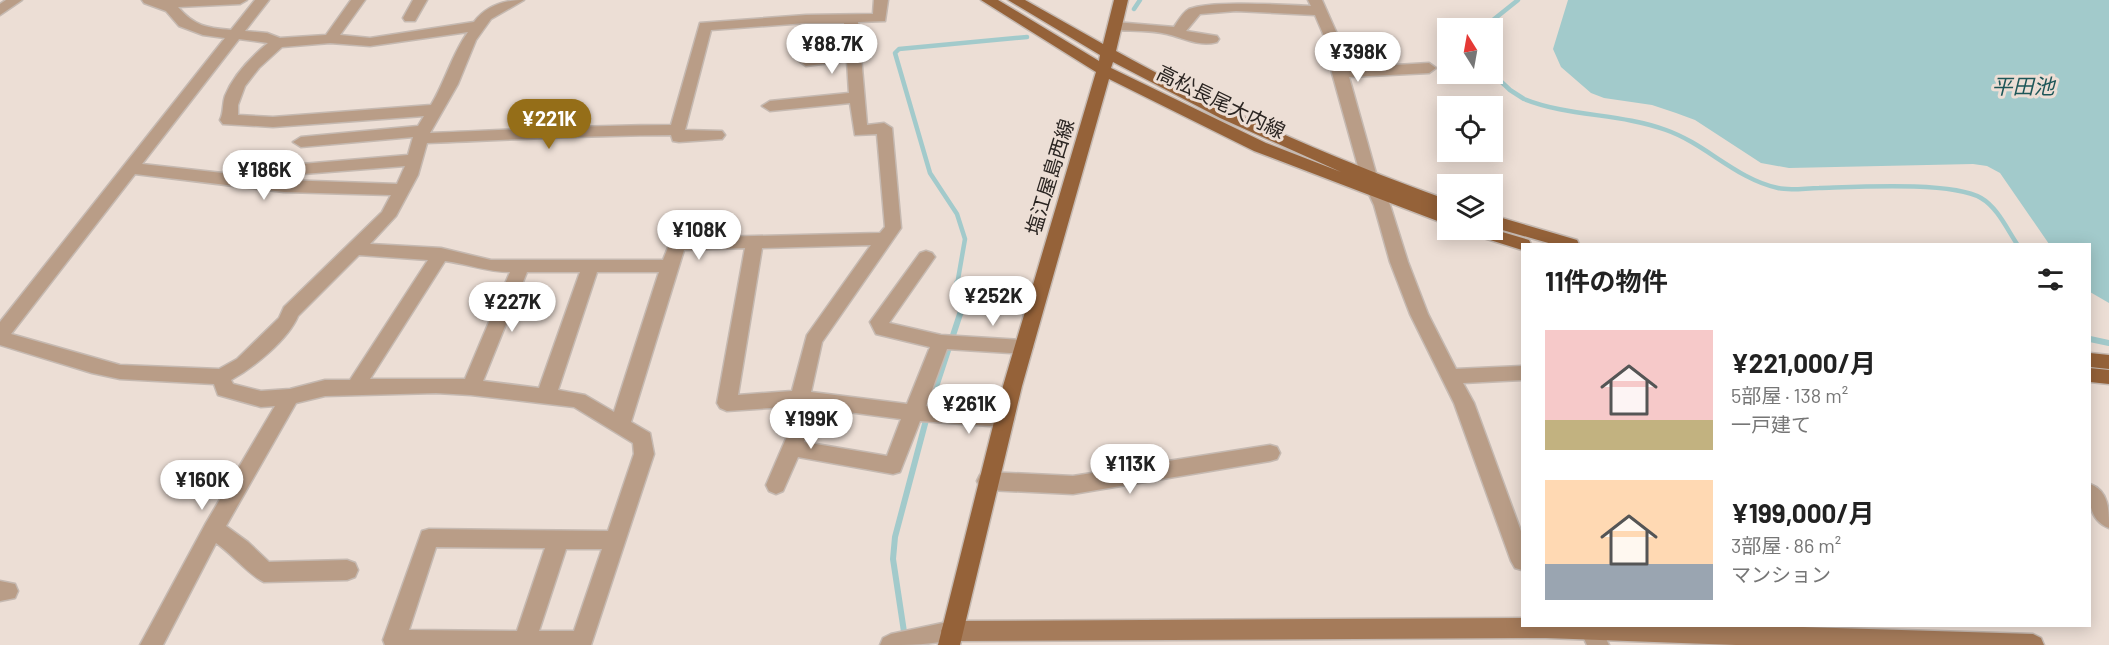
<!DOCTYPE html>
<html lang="ja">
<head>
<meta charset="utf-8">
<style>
  body { margin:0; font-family:Barlow,"Noto Sans JP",sans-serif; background:#f2f2f2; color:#222; height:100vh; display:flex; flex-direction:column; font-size:22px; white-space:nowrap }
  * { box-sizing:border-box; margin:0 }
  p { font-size:20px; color:#767676 }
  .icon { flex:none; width:33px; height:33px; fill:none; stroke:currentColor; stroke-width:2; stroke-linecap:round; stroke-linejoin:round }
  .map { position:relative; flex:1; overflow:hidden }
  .sheet { position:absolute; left:1521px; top:243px; width:570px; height:384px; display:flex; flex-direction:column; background:#fff; border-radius:0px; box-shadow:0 3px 15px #0003 }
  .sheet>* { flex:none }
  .needle { width:39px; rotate:349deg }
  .fabs { position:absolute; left:1437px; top:18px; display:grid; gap:12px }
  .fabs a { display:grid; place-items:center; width:66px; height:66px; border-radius:0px; background:#fff; box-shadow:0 3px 15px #0003; font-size:30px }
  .price { position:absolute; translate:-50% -51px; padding:0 14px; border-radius:21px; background:#fff; color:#222; font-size:20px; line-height:39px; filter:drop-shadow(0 2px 3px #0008) }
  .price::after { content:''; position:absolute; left:50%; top:36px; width:18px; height:14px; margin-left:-9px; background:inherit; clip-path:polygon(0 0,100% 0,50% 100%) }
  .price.current { background:#956e18; color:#fff }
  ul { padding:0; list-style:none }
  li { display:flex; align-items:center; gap:18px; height:150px; padding:0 24px }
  li span { display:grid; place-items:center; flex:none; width:168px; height:120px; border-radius:0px; color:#555 }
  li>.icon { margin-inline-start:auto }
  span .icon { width:72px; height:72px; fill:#fffc; stroke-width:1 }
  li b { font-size:26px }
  h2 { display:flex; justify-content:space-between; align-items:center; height:72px; padding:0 24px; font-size:26px }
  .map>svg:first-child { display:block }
</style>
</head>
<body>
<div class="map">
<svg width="2109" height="645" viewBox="0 0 2109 645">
  <rect width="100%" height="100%" fill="#ecded5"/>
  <!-- water -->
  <path fill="#a2cacb" d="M 1568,0 L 2109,0 L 2109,303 L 2090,292 L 2090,244 L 2049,244 L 2000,173 L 1987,166 L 1973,164 L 1789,168 L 1761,163 L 1695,120 L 1676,113 L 1652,105 L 1604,98 L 1591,93 L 1561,67 L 1553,49 Z"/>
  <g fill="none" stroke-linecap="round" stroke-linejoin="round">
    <!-- stream-far1 -->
    <g stroke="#a2cacb" stroke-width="4.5">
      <path d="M 1134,9 L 1140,0"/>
      <path d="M 1483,28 L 1518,0"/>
      <path d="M 1492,73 L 1510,90 L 1524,99 C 1569,117 1620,113 1666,130 C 1706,144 1736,179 1778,188 C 1790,191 1806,188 1819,188 C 1855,187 1952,181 1981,198 C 1997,207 2007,229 2017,244"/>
      <path d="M 957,285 L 965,239 L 957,214 L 930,173 L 895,53 L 899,49 L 1027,37"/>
    </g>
    <!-- stream -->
    <g stroke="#a2cacb" stroke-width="6">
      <path d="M 2090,339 L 2109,343"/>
      <path d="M 906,645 L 893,559 L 895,537 L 930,405 L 961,311 L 957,283"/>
    </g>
    <defs>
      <g id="street">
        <path d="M 6,0 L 22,0 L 0,15 L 0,4 Z"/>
        <path d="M 142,0 L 247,0 L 240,4 L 178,7 C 194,26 207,28 231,30 L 255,0 L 269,0 L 245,31 L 267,33 L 280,38 L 326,35 L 351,0 L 365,0 L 340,35 L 370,38 L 474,22 C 486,6 504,0 524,0 L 491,19 L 476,40 L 458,84 L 430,133 C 511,130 590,125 671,125 L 700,23 L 806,15 L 873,14 L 874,0 L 888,0 L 885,21 L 858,22 L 867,125 L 884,123 L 892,128 L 901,228 L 822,342 L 811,392 L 907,404 L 930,347 L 876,334 L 870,322 L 920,253 L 926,251 L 932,253 L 935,257 L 889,323 L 941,335 L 1024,340 L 1030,342 L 1033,347 L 1030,352 L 1024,354 L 947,349 L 926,406 L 1004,411 L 1011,413 L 1014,419 L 1011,425 L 1004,427 L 920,421 L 900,472 L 893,474 L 798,457 L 783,491 L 776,494 L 769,491 L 766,485 L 800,406 L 727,411 L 720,408 L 717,403 L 745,248 L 684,250 L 631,422 L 650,433 L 654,454 L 591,645 L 385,645 L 383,640 L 422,531 L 429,529 L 608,531 L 634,454 L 633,443 L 574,407 L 471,395 L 436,393 L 325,396 L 296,403 L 226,526 L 248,542 L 269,562 L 347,560 L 355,563 L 358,570 L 355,577 L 347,580 L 264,582 C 250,576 231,553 216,543 L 163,645 L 140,645 L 206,523 L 275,406 L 261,407 L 218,395 L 214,384 L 120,379 L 92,373 L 0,345 L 0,322 L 225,38 L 203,35 L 179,26 L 166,11 L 144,3 ZM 806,23 L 844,23 L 846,52 L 806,56 L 799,61 L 806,66 L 847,61 L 849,93 L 770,101 L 762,106 L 770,111 L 850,103 L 855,135 L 877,134 L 885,227 L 880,233 L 677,238 L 671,240 L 663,260 L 491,260 L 441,248 L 370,244 L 396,216 L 418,175 L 427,143 C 509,140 589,135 671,135 L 673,141 L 679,142 L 722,139 L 725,135 L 722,131 L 685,130 L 711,30 ZM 468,32 C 452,54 445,82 431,105 L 273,117 L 238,115 L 238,105 L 245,86 L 259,68 L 282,47 L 330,43 L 370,46 ZM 239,39 L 268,43 C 251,57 233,76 225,96 C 222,105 224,112 220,120 L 223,124 L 273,127 L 424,116 L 418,126 L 301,137 L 293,142 L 301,147 L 413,137 L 408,155 L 290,165 L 284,166 L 282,170 L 284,174 L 290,175 L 405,166 L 397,184 L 284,180 L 142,164 ZM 135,174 L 284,192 L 391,195 L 382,212 L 284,307 L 279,318 L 237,359 L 219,369 L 120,365 L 11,334 ZM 871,245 L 807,335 L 792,391 L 738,395 L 762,248 ZM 359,255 L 428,260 L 350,380 L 325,380 L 290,389 L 261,391 L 233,384 L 231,380 C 253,368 288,340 298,316 ZM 445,261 C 468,264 487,272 510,272 L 465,379 L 370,379 ZM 527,272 L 580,272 L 539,388 L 483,381 ZM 597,272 L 659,272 L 614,412 L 585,395 L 558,390 ZM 818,408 L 901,419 L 887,456 L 804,442 ZM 436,547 L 545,548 L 517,631 L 409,630 ZM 566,549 L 602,549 L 574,631 L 539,631 Z"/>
        <path d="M 413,0 L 427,0 L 415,21 L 405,21 L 403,18 Z"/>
        <path d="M 1308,0 L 1322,0 L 1338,36 L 1346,68 L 1429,63 L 1436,68 L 1429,73 L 1349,77 L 1377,177 L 1390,205 L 1408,262 L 1428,314 L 1456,369 L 1522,366 L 1522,380 L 1463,383 L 1474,403 L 1522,534 L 1522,570 L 1515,568 L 1511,561 L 1454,403 L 1410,314 L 1390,262 L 1374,205 L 1361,177 L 1332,73 L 1324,36 L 1315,15 L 1236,11 L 1200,14 L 1186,31 L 1217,36 L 1219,39 L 1217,42 C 1199,47 1184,38 1167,34 C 1151,30 1132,31 1115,30 L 1108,26 L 1115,22 L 1174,27 C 1178,21 1183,12 1189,9 C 1213,0 1283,5 1311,6 Z"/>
        <path d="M 1270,445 L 1277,447 L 1280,453 L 1277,459 L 1270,461 L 1073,494 L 987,490 L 980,487 L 977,481 L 980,475 L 987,472 L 1073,476 Z"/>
        <path d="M 2090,484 C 2109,491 2109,510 2109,528 C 2090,521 2088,501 2090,484 Z"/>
        <path d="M 0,581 L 15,584 L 18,591 L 15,598 L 0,601 Z"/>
        <path d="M 952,621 L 960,624 L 963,631 L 960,638 C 934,645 907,645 880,645 L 883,638 L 891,634 Z"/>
        <path d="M 1582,626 L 1600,626 L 1609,645 L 1587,645 L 1580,630 Z"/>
      </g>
      <path id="secondary" d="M 1522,618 L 1522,626 L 1772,626 L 2033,634 L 2041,638 L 2044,645 L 1736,645 L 1546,638 L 952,641 L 944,638 L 941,631 L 944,624 L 952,621 Z"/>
      <g id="primary">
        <path d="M 981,0 L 998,0 L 1099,61 L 1100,55 L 1008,0 L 1025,0 L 1103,44 L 1114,0 L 1128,0 L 1116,51 C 1222,110 1333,159 1448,200 L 1448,212 L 1428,205 L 1448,212 L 1448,225 L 1254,151 L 1109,79 L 1022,386 L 960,645 L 938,645 L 1003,386 L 1096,72 ZM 1113,62 L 1220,118 L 1341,172 L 1266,143 L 1111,68 Z"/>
        <path d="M 1492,215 L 1577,240 L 1579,244 L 1552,244 L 1492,227 Z"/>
        <path d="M 1492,229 L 1529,240 L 1531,244 L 1522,244 L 1522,250 L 1471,234 L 1469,230 Z"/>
        <path d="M 2090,353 L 2109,355 L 2109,369 L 2090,367 Z"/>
        <path d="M 2090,368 L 2109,370 L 2109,384 L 2090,382 Z"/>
      </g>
    </defs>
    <!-- street casing -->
    <use href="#street" stroke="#c5b9b1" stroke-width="3"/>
    <!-- secondary casing -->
    <use href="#secondary" stroke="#c5b9b1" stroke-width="3"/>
    <!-- primary casing -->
    <use href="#primary" stroke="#c5b9b1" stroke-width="3"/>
    <!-- street -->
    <use href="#street" fill="#b99d87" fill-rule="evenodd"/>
    <!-- secondary -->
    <use href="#secondary" fill="#a57b5a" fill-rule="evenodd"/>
    <!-- primary -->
    <use href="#primary" fill="#956239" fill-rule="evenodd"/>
  </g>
  <g text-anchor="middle" stroke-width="6" stroke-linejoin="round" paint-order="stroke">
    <!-- street labels -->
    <g font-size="20" fill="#2b2522" stroke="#ecded5">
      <text transform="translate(1221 102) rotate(26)" y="7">高松長尾大内線</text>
      <text transform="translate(1050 177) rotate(-73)" y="7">塩江屋島西線</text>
    </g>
    <!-- water labels -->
    <g font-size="21" font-style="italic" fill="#1d5658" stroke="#ecded5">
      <text x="2023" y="94">平田池</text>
    </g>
  </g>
</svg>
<div class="fabs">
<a><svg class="needle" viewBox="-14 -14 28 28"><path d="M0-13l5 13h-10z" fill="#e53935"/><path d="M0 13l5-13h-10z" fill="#767676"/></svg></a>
<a><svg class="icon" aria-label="locate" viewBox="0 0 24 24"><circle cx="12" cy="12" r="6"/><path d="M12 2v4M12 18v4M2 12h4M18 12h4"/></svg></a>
<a><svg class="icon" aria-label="layers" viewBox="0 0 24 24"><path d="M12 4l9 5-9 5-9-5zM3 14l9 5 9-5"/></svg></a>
</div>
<b class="price" style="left:832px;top:75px">¥88.7K</b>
<b class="price" style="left:1358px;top:83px">¥398K</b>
<b class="price current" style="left:549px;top:150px">¥221K</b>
<b class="price" style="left:264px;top:201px">¥186K</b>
<b class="price" style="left:699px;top:261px">¥108K</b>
<b class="price" style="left:993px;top:327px">¥252K</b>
<b class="price" style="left:512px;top:333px">¥227K</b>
<b class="price" style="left:969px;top:435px">¥261K</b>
<b class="price" style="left:811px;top:450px">¥199K</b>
<b class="price" style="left:1130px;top:495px">¥113K</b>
<b class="price" style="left:202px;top:511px">¥160K</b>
<section class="sheet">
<h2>11件の物件<svg class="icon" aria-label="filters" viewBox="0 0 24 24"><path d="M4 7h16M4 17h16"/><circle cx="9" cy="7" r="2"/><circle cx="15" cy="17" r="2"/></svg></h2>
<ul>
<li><span style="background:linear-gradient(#f6c9c9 75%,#c2b280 0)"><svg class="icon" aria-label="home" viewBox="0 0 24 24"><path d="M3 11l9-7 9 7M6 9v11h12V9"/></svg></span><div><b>¥221,000/月</b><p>5部屋 · 138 m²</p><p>一戸建て</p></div></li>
<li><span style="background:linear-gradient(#ffd9b3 70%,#9aa5b1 0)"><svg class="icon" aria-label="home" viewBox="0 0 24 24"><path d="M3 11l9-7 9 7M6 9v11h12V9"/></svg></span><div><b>¥199,000/月</b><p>3部屋 · 86 m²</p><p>マンション</p></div></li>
</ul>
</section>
</div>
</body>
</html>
